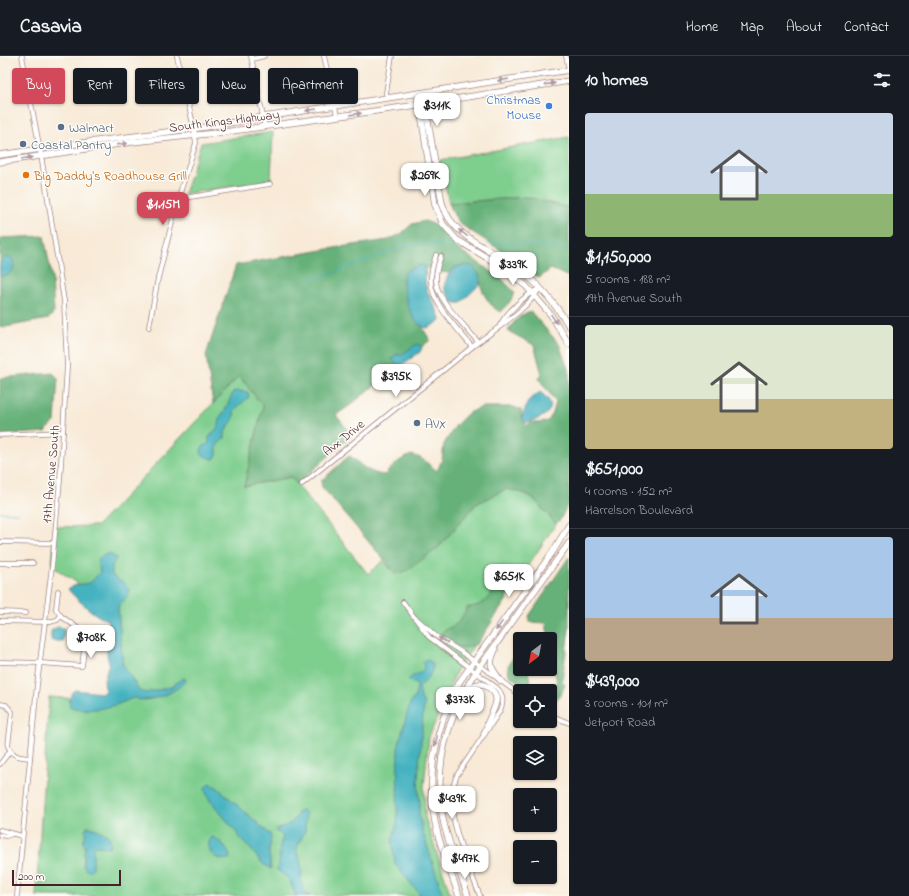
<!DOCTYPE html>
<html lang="en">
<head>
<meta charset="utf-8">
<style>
  body { margin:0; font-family:"Indie Flower",sans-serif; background:#20242c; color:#f1f3f6; height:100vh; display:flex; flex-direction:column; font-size:15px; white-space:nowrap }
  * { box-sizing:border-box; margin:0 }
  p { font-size:13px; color:#9ea1a6 }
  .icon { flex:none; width:22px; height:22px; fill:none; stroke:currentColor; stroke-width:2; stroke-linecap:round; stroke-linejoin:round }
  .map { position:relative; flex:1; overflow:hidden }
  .details { display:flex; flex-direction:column; background:#171b24; width:340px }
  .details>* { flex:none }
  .guide { position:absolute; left:12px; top:12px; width:380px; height:36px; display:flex; gap:8px }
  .needle { width:26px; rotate:212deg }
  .buttons { position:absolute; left:513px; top:576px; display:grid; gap:8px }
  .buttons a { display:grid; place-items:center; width:44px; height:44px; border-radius:4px; background:#171b24; box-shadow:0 1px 3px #0004; font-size:20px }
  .scale { position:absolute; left:12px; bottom:10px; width:109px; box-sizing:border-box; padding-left:4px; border:2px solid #4a1f2b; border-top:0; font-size:11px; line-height:14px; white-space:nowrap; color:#4a1f2b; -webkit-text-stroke:3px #fdfcf7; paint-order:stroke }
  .price { position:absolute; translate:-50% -34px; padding:0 9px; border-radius:8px; background:#fff; color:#222; font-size:13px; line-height:26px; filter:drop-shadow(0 1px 2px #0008) }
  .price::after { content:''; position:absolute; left:50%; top:24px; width:12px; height:9px; margin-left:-6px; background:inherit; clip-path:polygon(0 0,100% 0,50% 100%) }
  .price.on { background:#d1495b; color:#fff }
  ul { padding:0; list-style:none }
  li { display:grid; align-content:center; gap:8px; height:212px; padding:0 16px }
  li+li { border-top:1px solid #363941 }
  li span { display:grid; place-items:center; height:124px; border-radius:4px; color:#555 }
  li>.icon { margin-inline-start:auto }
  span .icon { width:72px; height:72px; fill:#fffc; stroke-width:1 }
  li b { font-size:17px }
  h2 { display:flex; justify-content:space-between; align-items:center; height:48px; padding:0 16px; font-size:17px }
  .pill { padding:0 14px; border-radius:4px; background:#171b24; box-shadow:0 1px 3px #0004; font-size:14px; line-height:36px }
  .pill.on { background:#d1495b; color:#fff }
  header { display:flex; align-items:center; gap:24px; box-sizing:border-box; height:56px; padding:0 20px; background:#171b24; border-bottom:1px solid #363941 }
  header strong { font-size:19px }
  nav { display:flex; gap:22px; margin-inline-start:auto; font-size:14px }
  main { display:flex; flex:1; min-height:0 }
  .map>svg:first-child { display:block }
</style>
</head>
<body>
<header>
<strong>Casavia</strong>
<nav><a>Home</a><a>Map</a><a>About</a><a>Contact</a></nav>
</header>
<main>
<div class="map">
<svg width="569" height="840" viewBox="0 0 569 840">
  <rect width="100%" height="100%" fill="#fdfcf7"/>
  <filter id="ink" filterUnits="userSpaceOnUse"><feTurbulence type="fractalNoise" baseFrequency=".025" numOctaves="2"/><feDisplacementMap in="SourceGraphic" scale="8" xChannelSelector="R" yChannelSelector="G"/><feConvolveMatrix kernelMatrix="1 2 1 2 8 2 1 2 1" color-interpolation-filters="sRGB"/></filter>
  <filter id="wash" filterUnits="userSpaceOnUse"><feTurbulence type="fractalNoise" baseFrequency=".012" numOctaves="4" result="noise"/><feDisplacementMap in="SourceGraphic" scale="16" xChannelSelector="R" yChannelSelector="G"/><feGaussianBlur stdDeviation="0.9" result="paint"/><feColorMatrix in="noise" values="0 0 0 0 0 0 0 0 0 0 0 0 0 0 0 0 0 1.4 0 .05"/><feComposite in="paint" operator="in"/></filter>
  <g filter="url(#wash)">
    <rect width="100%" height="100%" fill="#f8ead7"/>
    <!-- green -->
    <g fill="#7ece8e" stroke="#64765c">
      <path d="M 273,76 L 271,124 L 184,138 L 201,87 Z"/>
      <path d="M 569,81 L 569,152 L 527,141 L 449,147 L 440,104 Z"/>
      <path d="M 239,320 L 263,350 L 244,430 L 291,421 L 368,518 L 383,505 L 396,518 L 437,493 L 476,448 L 506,433 L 520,436 L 532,441 L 556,468 L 457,614 L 429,681 L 424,730 L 425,761 L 451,840 L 36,840 L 49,641 L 112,645 L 116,553 L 52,510 L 55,471 L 97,470 Z"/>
    </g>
    <!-- forest -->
    <g fill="#66b179" stroke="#586852">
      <path d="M 527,141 L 569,152 L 569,221 L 551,213 L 539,222 L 513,202 L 460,168 L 454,159 L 449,147 Z"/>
      <path d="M 425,165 L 438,170 L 458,193 L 502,223 L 515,237 L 509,247 L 500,256 C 489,250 479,233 480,221 L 463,209 L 456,211 L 449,217 C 438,216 432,215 424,210 L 415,264 L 422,271 L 430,284 L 352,348 L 336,359 L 350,377 L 349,382 L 297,428 L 291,421 L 244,430 L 263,350 L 239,320 L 213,348 L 206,299 L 236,209 L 340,191 L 388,184 L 401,178 L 412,168 Z"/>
      <path d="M 44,180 L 52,222 L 54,257 L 48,263 L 0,272 L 0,182 Z"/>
      <path d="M 531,256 L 559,288 L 569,316 L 569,446 L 560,464 L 556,468 L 532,441 L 520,436 L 506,433 L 476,448 L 437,493 L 406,515 L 396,518 L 322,431 L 321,425 L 349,400 C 355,402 357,406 362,410 C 369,415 376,418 384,419 L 399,405 L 411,399 L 421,402 L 437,415 L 442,404 L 444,388 L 456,369 L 468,357 L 482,351 L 514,351 L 521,354 L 522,361 L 526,370 L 532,366 L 537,367 L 548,365 L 553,357 L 556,346 L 539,323 L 542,318 L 534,289 L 508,275 C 516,263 518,260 531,256 Z"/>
      <path d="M 53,317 L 58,322 L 55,366 L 49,371 L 46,376 L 0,379 L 0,322 Z"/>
      <path d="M 569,501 L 569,572 L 562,625 L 565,629 L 561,638 L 551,650 L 550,649 L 550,635 L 531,635 L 509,619 L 508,610 L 520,590 L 520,613 L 531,613 L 528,617 L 532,630 L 557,627 L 550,590 L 550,583 L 549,583 L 546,567 L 530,566 L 529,560 Z"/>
      <path d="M 503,531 L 507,543 L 477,588 L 464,592 L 454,589 L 439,579 L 447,573 L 458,567 L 468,551 C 490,550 487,535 503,531 Z"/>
    </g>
    <!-- water -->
    <g fill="#44b2c0" stroke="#476876">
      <path d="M 6,201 L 12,202 C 17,212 11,220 0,220 L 0,208 Z"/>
      <path d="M 421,209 L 425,211 C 427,217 424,224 426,231 C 429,242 439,253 440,265 L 430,271 L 425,272 C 421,270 417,267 415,264 C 409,257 400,226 404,218 C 407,213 415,211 421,209 Z"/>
      <path d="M 463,209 L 473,210 L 480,221 L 480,228 L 461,247 L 456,247 L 451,245 L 444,231 C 447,219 451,212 463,209 Z"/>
      <path d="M 419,288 L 422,292 L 420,296 L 400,310 L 393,305 L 392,303 L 396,298 L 401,299 L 415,289 Z"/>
      <path d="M 237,335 L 248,336 L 249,341 L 235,353 L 233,364 L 225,376 L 225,382 L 217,389 L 217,400 L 214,403 C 209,403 196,398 203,391 C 205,389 207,389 209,387 L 209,381 L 219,370 L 220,361 L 225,355 L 233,336 Z"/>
      <path d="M 540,336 C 564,353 542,363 525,367 L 522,361 L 528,345 Z"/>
      <path d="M 108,497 L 116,502 L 112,510 L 112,519 C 119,526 125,524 130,535 C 128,545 122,543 118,551 L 123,609 L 140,635 L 145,637 L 171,631 L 183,622 L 186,623 C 180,635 156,644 142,644 C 139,644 137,642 133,642 C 114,651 91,657 70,651 C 69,643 70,639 75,634 L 102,637 L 105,634 L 104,623 L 109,607 L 107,599 L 108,565 C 105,562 103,563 100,561 C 92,557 73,540 68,533 L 76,529 L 90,527 L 100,516 L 98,506 L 99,502 Z"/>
      <path d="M 59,570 L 64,573 L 63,585 L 52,585 L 51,583 L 51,575 Z"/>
      <path d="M 428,603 L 433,609 C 433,618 425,625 419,632 L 421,642 L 424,647 L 418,722 L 419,740 L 420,746 L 419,757 L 422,773 L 443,840 L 421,840 L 395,808 L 392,784 L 397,768 L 398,692 L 408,654 L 411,645 L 415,641 L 417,630 L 416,628 L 410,625 L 409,623 C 415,617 427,618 423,606 L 425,604 Z"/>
      <path d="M 209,727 L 218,732 L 270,778 L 271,782 L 269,796 L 271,813 L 263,808 L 248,790 L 243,786 L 237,777 L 209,743 L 205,734 L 206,730 Z"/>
      <path d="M 303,754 L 306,757 L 305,776 L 303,778 C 302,783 296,791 297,796 C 298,800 301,804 301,808 C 304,820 296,830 310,840 L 296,840 L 289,823 L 277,814 L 279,809 L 280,790 L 283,781 L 280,777 L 276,776 L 275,774 L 292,767 L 299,755 Z"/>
      <path d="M 88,770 C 98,774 114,777 110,791 L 94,790 C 92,797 94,805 93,812 L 89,815 L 86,814 L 83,810 L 85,790 L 83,786 L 86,776 L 85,774 Z"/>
      <path d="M 211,781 C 218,781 228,793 230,800 L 229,803 C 214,806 204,794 211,781 Z"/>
    </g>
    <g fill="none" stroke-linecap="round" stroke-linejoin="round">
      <!-- stream -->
      <g stroke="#44b2c0" stroke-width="1">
        <path d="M 488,187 L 508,187 L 569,192"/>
        <path d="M 309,223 L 330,218 L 404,190 L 423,188 L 448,188"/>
        <path d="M 0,456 L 18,457"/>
      </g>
    </g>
  </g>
  <g filter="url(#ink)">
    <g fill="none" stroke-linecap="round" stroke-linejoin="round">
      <defs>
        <g id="minor">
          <path d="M 251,0 L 265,71"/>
          <path d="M 324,0 L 337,60"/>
          <path d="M 566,0 L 569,14"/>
          <path d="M 252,3 L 264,0"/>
          <path d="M 387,42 L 386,37 L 392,0"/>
          <path d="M 178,143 L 270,128"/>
          <path d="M 436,199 C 433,208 430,217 431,226 C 432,248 459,274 472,291"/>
          <path d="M 441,200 C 437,210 434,220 437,231 C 442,248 467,272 478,286"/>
          <path d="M 500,269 C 509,254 524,240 540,232"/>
          <path d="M 149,271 L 158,222 L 178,143 L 196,87 L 194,72 L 177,0"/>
          <path d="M 0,379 L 63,376"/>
          <path d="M 302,428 L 472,291 C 494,274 526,255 540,232"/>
          <path d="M 0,486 L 54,487"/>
          <path d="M 0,507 L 33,507"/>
          <path d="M 403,546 L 429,581 L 497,632 C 504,639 504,646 500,655 L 457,719 C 454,727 451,734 451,743 C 452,773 469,811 480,840"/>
          <path d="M 0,556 L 26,557"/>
          <path d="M 416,562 L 436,580 L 463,597 L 520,639"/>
          <path d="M 0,565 L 50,566 L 57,564 L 61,560"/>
          <path d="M 0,606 L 40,607 L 82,610 L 86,578 L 61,560 L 56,553 L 58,535"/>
          <path d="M 0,648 L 6,649 L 12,656 L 8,690 C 13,701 19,701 30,702"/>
          <path d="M 550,659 L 569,667"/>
          <path d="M 0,708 L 10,695"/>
          <path d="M 0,774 L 22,780"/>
          <path d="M 0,779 L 6,780 L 12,778"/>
          <path d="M 17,840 L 37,629 L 52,510 L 60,424 L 67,310 L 64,245 L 41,99 L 22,0"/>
        </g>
        <g id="major">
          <path d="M 421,37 L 426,54 L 442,147 C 452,183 494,193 521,215 C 541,230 556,249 569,270"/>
          <path d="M 418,38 L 435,149 L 443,168 L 456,183 L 499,209 L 526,230 L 551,259 L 569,288"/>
          <path d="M 0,99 L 82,87 L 206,71 L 264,61 L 569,14"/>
          <path d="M 0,106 L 132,86 L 225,76 L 404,51 L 569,25"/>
          <path d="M 495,594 C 488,609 491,612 501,625"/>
          <path d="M 466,635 C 472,630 478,625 486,630 C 504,640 494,651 488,666 C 487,670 486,674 484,678"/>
          <path d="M 459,840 C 452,820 444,800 438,779 C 424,726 434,672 460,625 L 552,497 L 569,469"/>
          <path d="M 468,840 C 460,816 450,792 444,768 C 432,713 446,663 476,616 L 569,487"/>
        </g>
      </defs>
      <!-- minor casing -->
      <use href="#minor" stroke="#a18481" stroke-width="5.5"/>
      <!-- major casing -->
      <use href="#major" stroke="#a18481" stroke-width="7"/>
      <!-- minor -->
      <use href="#minor" stroke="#fff" stroke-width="4"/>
      <!-- major -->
      <use href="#major" stroke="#fff" stroke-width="5.5"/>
    </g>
    <!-- one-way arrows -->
    <defs><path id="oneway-solid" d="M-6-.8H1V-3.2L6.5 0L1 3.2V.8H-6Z"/></defs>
    <g fill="#ae9aa0">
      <use href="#oneway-solid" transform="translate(503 24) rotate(172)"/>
      <use href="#oneway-solid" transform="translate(550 28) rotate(-8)"/>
      <use href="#oneway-solid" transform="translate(311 54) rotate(171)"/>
      <use href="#oneway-solid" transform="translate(356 58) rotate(-8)"/>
      <use href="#oneway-solid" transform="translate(122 88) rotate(-8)"/>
      <use href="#oneway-solid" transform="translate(27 102) rotate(-9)"/>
      <use href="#oneway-solid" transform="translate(463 177) rotate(-142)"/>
      <use href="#oneway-solid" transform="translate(554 263) rotate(56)"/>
      <use href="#oneway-solid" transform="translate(499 570) rotate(126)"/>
      <use href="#oneway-solid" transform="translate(443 584) rotate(-148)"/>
      <use href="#oneway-solid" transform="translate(436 685) rotate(103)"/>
    </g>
  </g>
  <!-- markers -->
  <circle fill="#3f7fe0" stroke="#fdfcf7" stroke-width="1.5" cx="549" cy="50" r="4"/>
  <g fill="#5c6f8a" stroke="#fdfcf7" stroke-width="1.5">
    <circle cx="61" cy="71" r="4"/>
    <circle cx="23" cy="88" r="4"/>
    <circle cx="417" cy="367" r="4"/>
  </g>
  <circle fill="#e8710a" stroke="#fdfcf7" stroke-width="1.5" cx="26" cy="119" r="4"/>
  <g text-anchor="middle" stroke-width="3" stroke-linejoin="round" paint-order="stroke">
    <!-- shop labels -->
    <g font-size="13" fill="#366cbe" stroke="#fdfcf7" text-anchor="end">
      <text x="541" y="48">Christmas<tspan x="541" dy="15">Mouse</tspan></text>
    </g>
    <!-- street labels -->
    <g font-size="13" fill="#4a1f2b" stroke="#fdfcf7">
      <text transform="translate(224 64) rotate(-7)" y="5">South Kings Highway</text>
      <text transform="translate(343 381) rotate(-39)" y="5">Avx Drive</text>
      <text transform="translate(50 418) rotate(-85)" y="5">17th Avenue South</text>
    </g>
    <!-- service labels -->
    <g font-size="13" fill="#4e5e75" stroke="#fdfcf7" text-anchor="start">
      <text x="69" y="76">Walmart</text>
      <text x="31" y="93">Coastal Pantry</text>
      <text x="425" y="372">AVX</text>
    </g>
    <!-- food labels -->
    <g font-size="13" fill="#c56008" stroke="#fdfcf7" text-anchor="start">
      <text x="34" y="124">Big Daddy's Roadhouse Grill</text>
    </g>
  </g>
</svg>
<div class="buttons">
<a><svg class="needle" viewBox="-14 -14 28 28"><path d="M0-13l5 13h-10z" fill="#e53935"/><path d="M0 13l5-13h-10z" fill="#9ea1a6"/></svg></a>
<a><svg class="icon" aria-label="locate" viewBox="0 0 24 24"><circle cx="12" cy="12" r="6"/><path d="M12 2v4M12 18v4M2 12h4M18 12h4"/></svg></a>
<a><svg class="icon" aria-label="layers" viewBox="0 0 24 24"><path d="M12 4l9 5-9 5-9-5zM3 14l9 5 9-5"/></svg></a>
<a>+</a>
<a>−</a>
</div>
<div class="scale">200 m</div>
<b class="price" style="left:437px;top:71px">$311K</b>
<b class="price" style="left:425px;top:141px">$269K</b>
<b class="price on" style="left:163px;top:170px">$1.15M</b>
<b class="price" style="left:513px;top:230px">$339K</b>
<b class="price" style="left:396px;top:342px">$395K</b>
<b class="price" style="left:509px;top:542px">$651K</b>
<b class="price" style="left:91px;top:603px">$708K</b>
<b class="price" style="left:460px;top:665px">$373K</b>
<b class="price" style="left:452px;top:764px">$439K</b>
<b class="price" style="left:465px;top:824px">$497K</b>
<div class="guide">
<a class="pill on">Buy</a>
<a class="pill">Rent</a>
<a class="pill">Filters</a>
<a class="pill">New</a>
<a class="pill">Apartment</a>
</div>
</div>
<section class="details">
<h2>10 homes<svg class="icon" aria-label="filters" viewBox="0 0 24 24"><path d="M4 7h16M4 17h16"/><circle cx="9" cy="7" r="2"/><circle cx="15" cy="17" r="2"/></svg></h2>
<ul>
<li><span style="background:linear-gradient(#c9d6e8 65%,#8fb573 0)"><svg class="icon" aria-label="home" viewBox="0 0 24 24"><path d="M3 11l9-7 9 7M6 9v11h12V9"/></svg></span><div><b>$1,150,000</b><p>5 rooms · 188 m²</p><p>19th Avenue South</p></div></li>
<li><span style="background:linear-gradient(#dfe7d0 60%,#c2b280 0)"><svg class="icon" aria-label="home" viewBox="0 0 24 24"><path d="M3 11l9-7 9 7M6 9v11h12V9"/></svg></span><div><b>$651,000</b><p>4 rooms · 152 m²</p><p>Harrelson Boulevard</p></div></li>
<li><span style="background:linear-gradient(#a9c7e8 65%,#b9a48a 0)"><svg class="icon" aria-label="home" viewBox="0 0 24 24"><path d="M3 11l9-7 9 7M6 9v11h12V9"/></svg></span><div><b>$439,000</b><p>3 rooms · 101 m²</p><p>Jetport Road</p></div></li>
</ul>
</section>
</main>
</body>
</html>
